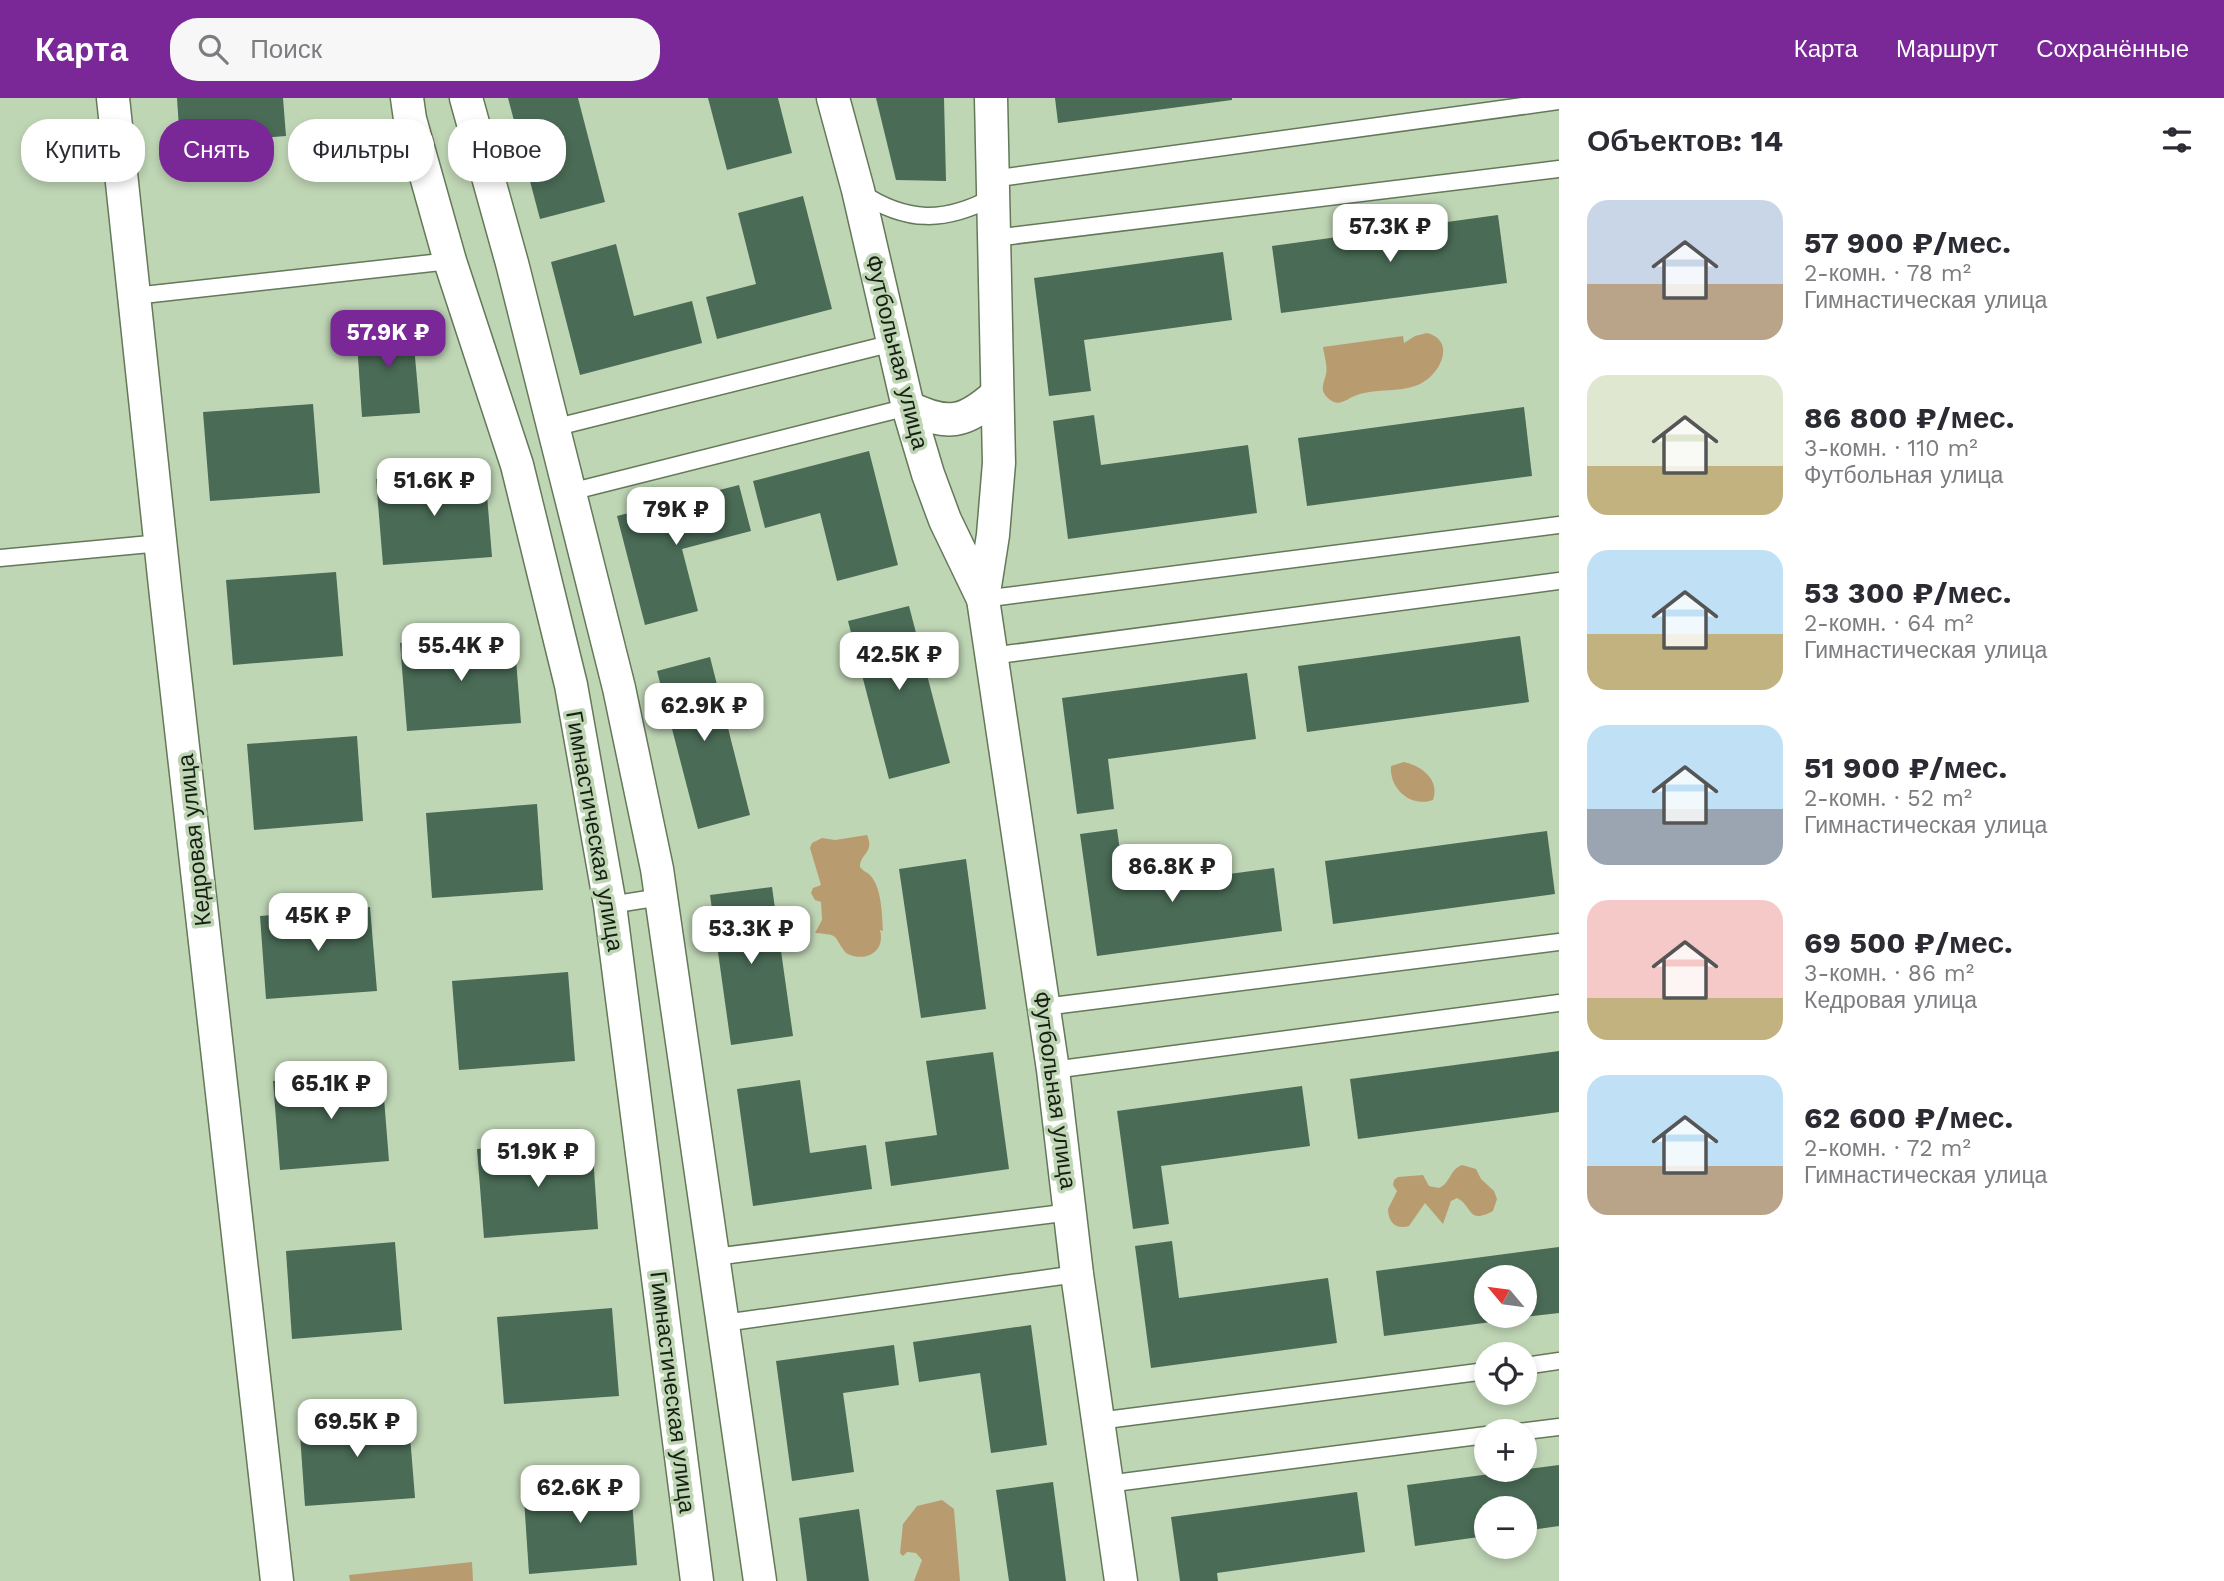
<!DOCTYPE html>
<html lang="ru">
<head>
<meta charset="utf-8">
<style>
  body { margin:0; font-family:"Work Sans",sans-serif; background:#f7f7f7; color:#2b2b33; height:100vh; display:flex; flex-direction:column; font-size:26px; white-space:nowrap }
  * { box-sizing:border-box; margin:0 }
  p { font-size:23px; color:#7c7c81 }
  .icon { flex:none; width:38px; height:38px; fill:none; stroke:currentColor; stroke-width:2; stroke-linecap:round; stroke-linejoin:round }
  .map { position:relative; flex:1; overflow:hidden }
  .sheet { display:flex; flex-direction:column; background:#fff; width:665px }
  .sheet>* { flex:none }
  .hud { position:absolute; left:21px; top:21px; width:665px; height:63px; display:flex; gap:14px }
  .needle { width:46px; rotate:299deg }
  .buttons { position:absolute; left:1474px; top:1167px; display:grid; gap:14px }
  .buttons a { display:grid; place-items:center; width:63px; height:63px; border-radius:50%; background:#fff; box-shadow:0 4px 10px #0003; font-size:35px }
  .price { position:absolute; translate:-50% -60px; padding:0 16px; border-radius:14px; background:#fff; color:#222; font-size:23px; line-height:46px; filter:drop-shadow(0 2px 4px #0008) }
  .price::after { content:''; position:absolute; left:50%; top:42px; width:21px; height:16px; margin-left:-10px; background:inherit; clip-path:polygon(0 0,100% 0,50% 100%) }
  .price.selected { background:#7a2797; color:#fff }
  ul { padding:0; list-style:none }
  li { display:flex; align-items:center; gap:21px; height:175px; padding:0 28px }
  li span { display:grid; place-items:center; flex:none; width:196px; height:140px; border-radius:21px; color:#555 }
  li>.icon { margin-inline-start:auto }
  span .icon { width:84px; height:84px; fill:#fffc; stroke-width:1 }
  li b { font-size:30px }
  h2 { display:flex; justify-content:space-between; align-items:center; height:84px; padding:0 28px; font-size:30px }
  .pill { padding:0 24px; border-radius:28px; background:#fff; box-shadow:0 4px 10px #0003; font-size:24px; line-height:63px }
  .pill.selected { background:#7a2797; color:#fff }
  header { display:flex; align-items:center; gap:42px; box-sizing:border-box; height:98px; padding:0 35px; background:#7a2797; color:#fff }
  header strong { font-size:33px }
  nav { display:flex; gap:38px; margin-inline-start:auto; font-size:24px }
  .search { width:490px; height:63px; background:#f7f7f7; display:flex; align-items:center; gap:18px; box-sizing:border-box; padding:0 24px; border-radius:28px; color:#7c7c81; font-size:26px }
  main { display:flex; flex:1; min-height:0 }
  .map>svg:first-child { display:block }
</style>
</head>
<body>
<header>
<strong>Карта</strong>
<div class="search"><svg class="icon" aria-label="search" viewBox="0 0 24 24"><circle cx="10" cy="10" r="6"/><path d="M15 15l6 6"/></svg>Поиск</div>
<nav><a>Карта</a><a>Маршрут</a><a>Сохранённые</a></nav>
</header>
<main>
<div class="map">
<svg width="1559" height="1483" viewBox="0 0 1559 1483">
  <rect width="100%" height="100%" fill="#bfd6b5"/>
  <!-- green -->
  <g fill="#b99b70">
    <path d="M 1427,235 C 1457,243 1440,277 1420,286 C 1401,295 1377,290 1357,297 C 1347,300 1339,311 1328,300 C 1319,292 1324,285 1326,276 C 1328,269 1324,257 1323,249 L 1403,238 L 1404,245 L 1415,238 Z"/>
    <path d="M 1404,664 C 1422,668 1440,682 1433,702 C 1411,710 1389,691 1391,668 Z"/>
    <path d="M 867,737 C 875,755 860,755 860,769 C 862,772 866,774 869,776 C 882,788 882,817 883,833 L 880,832 C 886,855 864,865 846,855 C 832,838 842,837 815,835 L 822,822 L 821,804 L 815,802 L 811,795 L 813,790 L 821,787 L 810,750 L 812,745 L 822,740 L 835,742 Z"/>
    <path d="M 1462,1067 L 1476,1071 L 1481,1081 L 1494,1093 L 1497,1101 L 1493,1113 C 1467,1127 1473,1108 1457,1100 L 1451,1103 L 1443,1126 L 1425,1105 L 1409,1128 C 1396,1132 1388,1124 1388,1111 L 1397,1093 L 1393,1087 L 1394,1082 L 1398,1079 L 1423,1077 L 1429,1088 L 1439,1090 C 1451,1085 1449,1072 1462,1067 Z"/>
    <path d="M 942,1402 L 954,1411 L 960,1483 L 914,1483 L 922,1462 L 916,1455 L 907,1454 L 903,1458 L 900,1455 L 903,1426 L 917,1408 Z"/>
    <path d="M 472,1464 L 473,1483 L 350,1483 L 349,1477 Z"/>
  </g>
  <!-- building -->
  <g fill="#4a6b56">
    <path d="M 177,0 L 283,0 L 286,38 L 180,46 Z"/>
    <path d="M 508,0 L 578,0 L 605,104 L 540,121 Z"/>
    <path d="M 708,0 L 778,0 L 792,55 L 727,72 Z"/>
    <path d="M 876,0 L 944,0 L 946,83 L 896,82 Z"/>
    <path d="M 1055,0 L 1232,0 L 1232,2 L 1058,25 Z"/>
    <path d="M 803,98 L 832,211 L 717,241 L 706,199 L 756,186 L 738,115 Z"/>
    <path d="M 1498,117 L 1507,185 L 1281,215 L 1272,148 Z"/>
    <path d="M 616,146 L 634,218 L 692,203 L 702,245 L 580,277 L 551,164 Z"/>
    <path d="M 1223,154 L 1232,222 L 1084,242 L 1091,293 L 1049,298 L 1034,180 Z"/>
    <path d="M 412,225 L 420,315 L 362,319 L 356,229 Z"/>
    <path d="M 313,306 L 320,395 L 210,403 L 203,314 Z"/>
    <path d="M 1524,309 L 1532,378 L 1307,408 L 1298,340 Z"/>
    <path d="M 1094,317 L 1101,367 L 1248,347 L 1257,415 L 1068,441 L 1053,323 Z"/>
    <path d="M 869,353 L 898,467 L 837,483 L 820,415 L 765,430 L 753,383 Z"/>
    <path d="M 485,372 L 492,459 L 383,467 L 376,381 Z"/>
    <path d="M 739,387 L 751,433 L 682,451 L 698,513 L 645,527 L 617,418 Z"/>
    <path d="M 336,474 L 343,558 L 233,567 L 226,482 Z"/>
    <path d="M 909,508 L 950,665 L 889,681 L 848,523 Z"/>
    <path d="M 514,536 L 521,625 L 407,633 L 400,545 Z"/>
    <path d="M 1520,538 L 1529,604 L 1307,634 L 1298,568 Z"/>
    <path d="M 710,559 L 750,717 L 698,731 L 657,573 Z"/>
    <path d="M 1247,575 L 1256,641 L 1108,661 L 1114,711 L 1077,716 L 1062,600 Z"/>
    <path d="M 357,638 L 363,723 L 254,732 L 247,646 Z"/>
    <path d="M 537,706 L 543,792 L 432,800 L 426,715 Z"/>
    <path d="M 1117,731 L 1125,790 L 1274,770 L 1282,833 L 1097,858 L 1080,736 Z"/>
    <path d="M 1547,733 L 1555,796 L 1333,826 L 1325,763 Z"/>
    <path d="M 966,761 L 986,911 L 921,920 L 899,771 Z"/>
    <path d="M 772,789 L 793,938 L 731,947 L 710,797 Z"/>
    <path d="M 370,809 L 377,893 L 266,901 L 260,818 Z"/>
    <path d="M 568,874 L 575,963 L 459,972 L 452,883 Z"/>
    <path d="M 1559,953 L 1559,1014 L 1358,1041 L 1350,981 Z"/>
    <path d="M 993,954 L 1009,1071 L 891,1088 L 885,1044 L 937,1037 L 926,963 Z"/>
    <path d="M 382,975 L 389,1063 L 280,1072 L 273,983 Z"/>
    <path d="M 800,982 L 810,1055 L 866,1047 L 872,1091 L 753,1108 L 737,991 Z"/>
    <path d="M 1302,988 L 1310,1048 L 1161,1068 L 1169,1126 L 1133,1131 L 1117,1013 Z"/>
    <path d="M 592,1042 L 598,1131 L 484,1140 L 477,1051 Z"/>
    <path d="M 1172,1143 L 1179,1200 L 1328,1180 L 1337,1245 L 1151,1270 L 1135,1148 Z"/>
    <path d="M 395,1144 L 402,1232 L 292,1241 L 286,1153 Z"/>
    <path d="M 1559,1149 L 1559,1215 L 1524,1219 L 1524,1180 L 1486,1180 L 1486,1218 L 1522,1220 L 1384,1238 L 1376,1173 Z"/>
    <path d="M 612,1210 L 619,1298 L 504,1306 L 497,1219 Z"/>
    <path d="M 1031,1227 L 1047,1347 L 991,1355 L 980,1275 L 919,1284 L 913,1244 Z"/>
    <path d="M 894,1247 L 899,1287 L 843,1295 L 854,1374 L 792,1383 L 776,1263 Z"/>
    <path d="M 408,1313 L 415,1400 L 305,1408 L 299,1322 Z"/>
    <path d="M 1559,1367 L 1559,1428 L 1524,1433 L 1524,1410 L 1486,1410 L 1486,1438 L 1415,1448 L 1407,1387 Z"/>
    <path d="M 630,1378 L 637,1467 L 529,1476 L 523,1386 Z"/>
    <path d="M 1053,1384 L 1066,1483 L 1009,1483 L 996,1392 Z"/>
    <path d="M 1357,1394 L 1365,1454 L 1217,1475 L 1218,1483 L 1180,1483 L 1171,1419 Z"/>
    <path d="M 859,1411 L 869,1483 L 807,1483 L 799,1420 Z"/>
  </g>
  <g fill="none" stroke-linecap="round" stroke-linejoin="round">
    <defs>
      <g id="service">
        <path d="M 992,81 L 1559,3"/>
        <path d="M 860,94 C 906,125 945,125 993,99"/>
        <path d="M 994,140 L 1559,71"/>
        <path d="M 134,198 L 450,163"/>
        <path d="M 553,330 L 893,245"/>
        <path d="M 570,394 L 908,309"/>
        <path d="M 0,460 L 161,445"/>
        <path d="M 983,501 L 1559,427"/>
        <path d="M 991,558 L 1559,483"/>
        <path d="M 610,807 L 661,799"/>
        <path d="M 1044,909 L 1559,844"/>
        <path d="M 1053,972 L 1559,905"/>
        <path d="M 714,1159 L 1071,1114"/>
        <path d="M 724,1225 L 1077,1176"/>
        <path d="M 1524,1268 L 1559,1263"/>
        <path d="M 1098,1323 L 1486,1273"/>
        <path d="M 1518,1334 L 1559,1329"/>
        <path d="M 1107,1386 L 1486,1337"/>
      </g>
      <g id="minor">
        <path d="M 113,0 L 166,498 L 277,1483"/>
        <path d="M 407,0 L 410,21 L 450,163 L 517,367 L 571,587 L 610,807 L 697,1483"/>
        <path d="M 466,0 L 512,165 L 619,590 L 657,771 L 760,1483"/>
        <path d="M 833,0 L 858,92 L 908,309 L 928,376 L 945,422 L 983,501"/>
        <path d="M 991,0 L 999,365 L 993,437 L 983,501 L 1053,972 L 1077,1176 L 1121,1483"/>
        <path d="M 908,309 C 948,329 965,325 997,296"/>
      </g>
    </defs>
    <!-- service casing -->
    <use href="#service" stroke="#64785a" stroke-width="19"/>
    <!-- minor casing -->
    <use href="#minor" stroke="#64785a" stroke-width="35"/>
    <!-- service -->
    <use href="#service" stroke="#fff" stroke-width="16"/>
    <!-- minor -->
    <use href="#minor" stroke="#fff" stroke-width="32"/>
  </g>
  <g text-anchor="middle" stroke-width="7" stroke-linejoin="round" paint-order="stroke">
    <!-- street labels -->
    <g font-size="23" fill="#171f13" stroke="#bfd6b5">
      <text transform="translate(897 254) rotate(76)" y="8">Футбольная улица</text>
      <text transform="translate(595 733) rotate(80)" y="8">Гимнастическая улица</text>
      <text transform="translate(194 742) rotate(-96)" y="8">Кедровая улица</text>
      <text transform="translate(1055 992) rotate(82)" y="8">Футбольная улица</text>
      <text transform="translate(673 1294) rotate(83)" y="8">Гимнастическая улица</text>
    </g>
  </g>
</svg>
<div class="buttons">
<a><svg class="needle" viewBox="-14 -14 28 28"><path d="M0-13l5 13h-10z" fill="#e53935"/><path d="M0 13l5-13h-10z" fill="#7c7c81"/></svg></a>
<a><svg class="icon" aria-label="locate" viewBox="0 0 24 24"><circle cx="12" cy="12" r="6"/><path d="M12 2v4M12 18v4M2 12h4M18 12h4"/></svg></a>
<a>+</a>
<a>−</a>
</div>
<b class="price" style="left:1390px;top:166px">57.3K ₽</b>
<b class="price selected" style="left:388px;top:272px">57.9K ₽</b>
<b class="price" style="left:434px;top:420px">51.6K ₽</b>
<b class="price" style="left:676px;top:449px">79K ₽</b>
<b class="price" style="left:461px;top:585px">55.4K ₽</b>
<b class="price" style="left:899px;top:594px">42.5K ₽</b>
<b class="price" style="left:704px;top:645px">62.9K ₽</b>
<b class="price" style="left:1172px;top:806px">86.8K ₽</b>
<b class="price" style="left:318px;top:855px">45K ₽</b>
<b class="price" style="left:751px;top:868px">53.3K ₽</b>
<b class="price" style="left:331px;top:1023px">65.1K ₽</b>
<b class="price" style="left:538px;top:1091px">51.9K ₽</b>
<b class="price" style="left:357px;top:1361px">69.5K ₽</b>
<b class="price" style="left:580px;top:1427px">62.6K ₽</b>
<div class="hud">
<a class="pill">Купить</a>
<a class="pill selected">Снять</a>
<a class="pill">Фильтры</a>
<a class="pill">Новое</a>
</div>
</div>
<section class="sheet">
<h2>Объектов: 14<svg class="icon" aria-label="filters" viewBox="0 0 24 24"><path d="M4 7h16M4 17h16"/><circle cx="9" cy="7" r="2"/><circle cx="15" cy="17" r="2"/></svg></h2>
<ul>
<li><span style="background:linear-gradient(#c9d6e8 60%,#b9a48a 0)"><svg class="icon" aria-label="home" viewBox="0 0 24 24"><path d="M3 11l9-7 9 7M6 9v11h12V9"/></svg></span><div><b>57 900 ₽/мес.</b><p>2-комн. · 78 m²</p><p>Гимнастическая улица</p></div></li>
<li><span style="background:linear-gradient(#dfe7d0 65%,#c2b280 0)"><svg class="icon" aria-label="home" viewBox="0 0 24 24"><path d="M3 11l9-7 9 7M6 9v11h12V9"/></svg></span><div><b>86 800 ₽/мес.</b><p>3-комн. · 110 m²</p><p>Футбольная улица</p></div></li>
<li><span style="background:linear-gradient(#bfe0f5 60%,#c2b280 0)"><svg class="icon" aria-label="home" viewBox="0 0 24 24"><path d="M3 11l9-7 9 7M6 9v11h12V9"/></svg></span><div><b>53 300 ₽/мес.</b><p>2-комн. · 64 m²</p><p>Гимнастическая улица</p></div></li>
<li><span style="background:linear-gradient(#bfe0f5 60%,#9aa5b1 0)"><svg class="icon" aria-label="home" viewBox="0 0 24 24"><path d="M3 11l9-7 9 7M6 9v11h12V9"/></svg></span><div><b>51 900 ₽/мес.</b><p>2-комн. · 52 m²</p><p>Гимнастическая улица</p></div></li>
<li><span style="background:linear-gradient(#f6c9c9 70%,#c2b280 0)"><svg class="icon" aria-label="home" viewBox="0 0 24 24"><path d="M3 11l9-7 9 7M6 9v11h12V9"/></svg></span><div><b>69 500 ₽/мес.</b><p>3-комн. · 86 m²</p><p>Кедровая улица</p></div></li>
<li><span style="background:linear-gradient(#bfe0f5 65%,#b9a48a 0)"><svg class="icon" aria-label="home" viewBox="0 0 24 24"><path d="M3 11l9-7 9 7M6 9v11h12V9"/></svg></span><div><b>62 600 ₽/мес.</b><p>2-комн. · 72 m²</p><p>Гимнастическая улица</p></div></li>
</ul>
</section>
</main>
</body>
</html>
